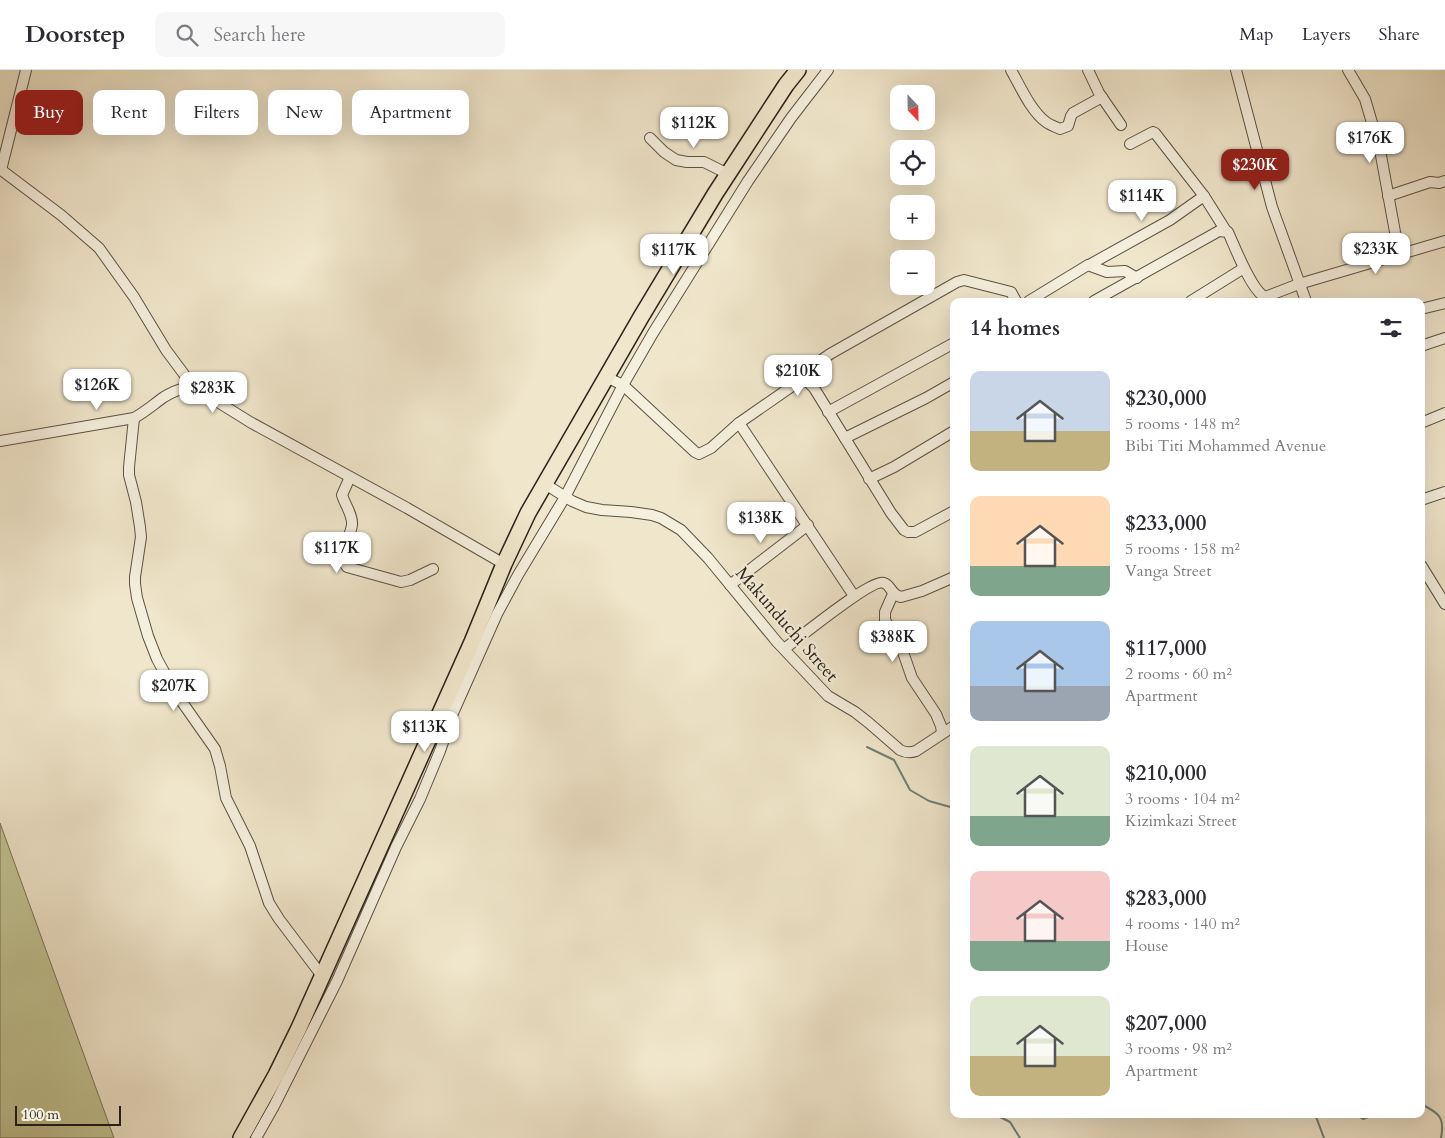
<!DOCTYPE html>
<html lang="en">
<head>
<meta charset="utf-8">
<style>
  body { margin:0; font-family:Cardo,serif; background:#f7f7f7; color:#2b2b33; height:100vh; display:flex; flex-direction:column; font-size:19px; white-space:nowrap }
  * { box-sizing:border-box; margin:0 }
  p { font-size:16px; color:#7c7c81 }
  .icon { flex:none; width:28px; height:28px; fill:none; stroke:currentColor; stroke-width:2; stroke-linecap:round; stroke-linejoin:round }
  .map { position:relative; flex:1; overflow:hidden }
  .drawer { position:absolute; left:950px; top:228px; width:475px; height:820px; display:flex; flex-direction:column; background:#fff; border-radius:10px; box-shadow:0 5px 20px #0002 }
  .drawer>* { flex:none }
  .guide { position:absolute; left:15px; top:20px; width:475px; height:45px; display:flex; gap:10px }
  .needle { width:32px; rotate:158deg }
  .buttons { position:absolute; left:890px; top:15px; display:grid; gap:10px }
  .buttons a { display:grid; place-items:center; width:45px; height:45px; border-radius:10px; background:#fff; box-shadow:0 5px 20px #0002; font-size:25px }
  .scale { position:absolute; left:15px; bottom:12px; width:106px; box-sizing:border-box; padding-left:5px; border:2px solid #2b2118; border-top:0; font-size:14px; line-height:18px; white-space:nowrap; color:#2b2118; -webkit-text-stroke:4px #f5efdd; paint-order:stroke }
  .price { position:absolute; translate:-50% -42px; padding:0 11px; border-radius:10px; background:#fff; color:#222; font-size:16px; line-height:32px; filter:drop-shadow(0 1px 2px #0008) }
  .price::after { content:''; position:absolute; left:50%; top:30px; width:15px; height:11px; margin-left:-8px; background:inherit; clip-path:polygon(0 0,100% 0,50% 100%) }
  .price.active { background:#8f2418; color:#fff }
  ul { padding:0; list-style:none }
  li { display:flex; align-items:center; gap:15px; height:125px; padding:0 20px }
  li span { display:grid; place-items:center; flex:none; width:140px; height:100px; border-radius:10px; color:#555 }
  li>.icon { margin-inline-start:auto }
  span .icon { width:60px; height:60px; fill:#fffc; stroke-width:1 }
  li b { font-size:21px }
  h2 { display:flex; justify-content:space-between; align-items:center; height:60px; padding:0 20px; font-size:21px }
  .chip { padding:0 18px; border-radius:10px; background:#fff; box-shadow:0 5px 20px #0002; font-size:18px; line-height:45px }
  .chip.active { background:#8f2418; color:#fff }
  header { display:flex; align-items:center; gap:30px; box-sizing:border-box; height:70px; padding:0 25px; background:#fff; border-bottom:1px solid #e1e1e2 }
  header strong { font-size:24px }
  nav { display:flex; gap:28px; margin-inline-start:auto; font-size:18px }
  .search { width:350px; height:45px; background:#f7f7f7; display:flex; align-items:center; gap:12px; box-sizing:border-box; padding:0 18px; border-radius:10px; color:#7c7c81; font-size:19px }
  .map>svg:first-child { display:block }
</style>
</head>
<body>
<header>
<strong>Doorstep</strong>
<div class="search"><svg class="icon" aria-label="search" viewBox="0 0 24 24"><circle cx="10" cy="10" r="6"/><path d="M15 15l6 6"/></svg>Search here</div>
<nav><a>Map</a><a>Layers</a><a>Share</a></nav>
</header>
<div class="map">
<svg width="1445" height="1068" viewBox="0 0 1445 1068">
  <rect width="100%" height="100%" fill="#f0e6cb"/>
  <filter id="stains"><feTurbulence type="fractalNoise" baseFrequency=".004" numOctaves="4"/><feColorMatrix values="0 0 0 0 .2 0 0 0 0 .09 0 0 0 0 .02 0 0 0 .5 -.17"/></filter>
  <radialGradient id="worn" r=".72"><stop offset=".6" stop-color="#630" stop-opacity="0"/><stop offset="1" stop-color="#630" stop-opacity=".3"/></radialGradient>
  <!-- green -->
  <path fill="#c1c392" stroke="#767255" d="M 0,753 L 114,1068 L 0,1068 Z"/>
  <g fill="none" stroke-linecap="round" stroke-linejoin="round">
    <!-- stream -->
    <g stroke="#6e8076" stroke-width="2">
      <path d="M 867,677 L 894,690 L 910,720 L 929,731 L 954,738"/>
      <path d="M 1421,1034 C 1439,1043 1445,1047 1441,1068"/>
      <path d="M 994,1044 L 1010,1052 L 1020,1068"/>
      <path d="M 1315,1044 L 1324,1068"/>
      <path d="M 1355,1044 L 1363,1049 L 1376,1044"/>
    </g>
    <defs>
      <g id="minor">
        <path d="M 1011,0 C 1020,16 1031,41 1046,52 C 1050,55 1056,57 1060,59 L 1068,56 L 1071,46 L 1073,43 L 1102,27"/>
        <path d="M 1088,0 L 1099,23 L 1121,55"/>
        <path d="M 1236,0 L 1272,137 L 1306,231"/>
        <path d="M 1348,0 L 1365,29 L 1380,80 L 1395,162 L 1401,184"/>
        <path d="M 650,68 L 664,82 L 676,90 L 687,92 L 704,92 L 728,104"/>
        <path d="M 1130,74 L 1153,62 L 1155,63 L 1204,126 L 1226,161"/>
        <path d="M 0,99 L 61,145 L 99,178 L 134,227 L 166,280 L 189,311 L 197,319 L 250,352 L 407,438 L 504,494"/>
        <path d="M 1,100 L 26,0"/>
        <path d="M 1388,126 L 1430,112 L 1439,113 L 1445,111"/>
        <path d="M 1089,195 L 1170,150 L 1204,126"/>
        <path d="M 1029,231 L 1088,195 L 1107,202 L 1125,201 L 1137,208"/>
        <path d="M 1094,231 L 1219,161 L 1228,162 C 1235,177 1251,220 1265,227 L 1299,214 L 1445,171"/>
        <path d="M 1191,231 L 1244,198"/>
        <path d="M 1421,239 L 1445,233"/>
        <path d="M 1421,276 L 1445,268"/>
        <path d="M 606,307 L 623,315 L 695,382 L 699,384 L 711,378 L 739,353 L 801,310 L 806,310 L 814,318 L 891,443 L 904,460 L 908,462 L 915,462 L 954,441"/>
        <path d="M 806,310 L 813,296 L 830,284 L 957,212 L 964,210 L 1011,222 L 1016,231"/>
        <path d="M 828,342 L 954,273"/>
        <path d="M 134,348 L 129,397 L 129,405 L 136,432 L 140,457 L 141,467 L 135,507 L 135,514 L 137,528 L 148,566 L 157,589 L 175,622 L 215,679 L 220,696 L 226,728 L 250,776 L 269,833 L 279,849 L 322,906"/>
        <path d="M 739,353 L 854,526"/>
        <path d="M 1421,353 L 1445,343"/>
        <path d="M 845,368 L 926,328 L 954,312"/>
        <path d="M 0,371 L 134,348 C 145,342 154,334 164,327 C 173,321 183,318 193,315"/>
        <path d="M 350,407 L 342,425 C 345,435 353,445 352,455 C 350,469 337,484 347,497 L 401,512 L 410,510 L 433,499"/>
        <path d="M 869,409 L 894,397 L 954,361"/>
        <path d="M 545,414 L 572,431 L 586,437 L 602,440 L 631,442 L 652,445 L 661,448 L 681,460 L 708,488 L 777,572 L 828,626 L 855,642 L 869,653 L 900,680 C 906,683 910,683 916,681 L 954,656"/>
        <path d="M 1421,430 L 1445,422"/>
        <path d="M 1421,495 L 1445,534"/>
        <path d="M 730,515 L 808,455"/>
        <path d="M 893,524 L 885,542 L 885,550 L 903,582 L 912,608 L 936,644 L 941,656 L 942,663"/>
        <path d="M 784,579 C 798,569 872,508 884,513 C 891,515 891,525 901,527 L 922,521 L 954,507"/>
        <path d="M 256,1068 L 274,1036 L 337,911 L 396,777 L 420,729 L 440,681 L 453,643 L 497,544 L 518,505 L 565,427 L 623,315 L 653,263 L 748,111 L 791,48 L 828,0"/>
      </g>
      <path id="highway" d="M 241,1068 L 276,1005 L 299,958 L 472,572 L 504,494 L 528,443 L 641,247 L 715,124 L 786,15 L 798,0"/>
    </defs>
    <!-- minor casing -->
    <use href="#minor" stroke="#5c5245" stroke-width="12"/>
    <!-- highway casing -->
    <use href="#highway" stroke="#2b2118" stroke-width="18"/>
    <!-- minor -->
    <use href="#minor" stroke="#f5efdd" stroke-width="10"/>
    <!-- highway -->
    <use href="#highway" stroke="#f0e6cb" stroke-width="15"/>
  </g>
  <g text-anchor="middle" stroke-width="4.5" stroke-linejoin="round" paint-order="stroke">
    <!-- street labels -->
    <g font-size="18" fill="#2b2118" stroke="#f5efdd">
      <text transform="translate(787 554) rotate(49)" y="6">Makunduchi Street</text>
    </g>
  </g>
  <rect width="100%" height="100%" filter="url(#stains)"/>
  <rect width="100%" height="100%" fill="url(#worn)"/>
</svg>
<div class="buttons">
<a><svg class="needle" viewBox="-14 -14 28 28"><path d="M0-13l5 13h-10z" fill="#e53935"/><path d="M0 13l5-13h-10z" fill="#7c7c81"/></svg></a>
<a><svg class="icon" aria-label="locate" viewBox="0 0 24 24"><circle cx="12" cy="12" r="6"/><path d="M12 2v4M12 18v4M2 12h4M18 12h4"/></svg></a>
<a>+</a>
<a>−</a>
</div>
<div class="scale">100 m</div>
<b class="price" style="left:694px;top:79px">$112K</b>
<b class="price" style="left:1370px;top:94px">$176K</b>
<b class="price active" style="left:1255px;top:121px">$230K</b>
<b class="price" style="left:1142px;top:152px">$114K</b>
<b class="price" style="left:1376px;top:205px">$233K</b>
<b class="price" style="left:674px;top:206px">$117K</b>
<b class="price" style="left:798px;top:327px">$210K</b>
<b class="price" style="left:97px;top:341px">$126K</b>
<b class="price" style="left:213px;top:344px">$283K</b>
<b class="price" style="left:761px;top:474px">$138K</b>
<b class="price" style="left:337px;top:504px">$117K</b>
<b class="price" style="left:893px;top:593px">$388K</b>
<b class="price" style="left:174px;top:642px">$207K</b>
<b class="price" style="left:425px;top:683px">$113K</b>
<div class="guide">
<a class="chip active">Buy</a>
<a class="chip">Rent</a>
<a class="chip">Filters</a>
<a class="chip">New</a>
<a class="chip">Apartment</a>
</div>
<section class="drawer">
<h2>14 homes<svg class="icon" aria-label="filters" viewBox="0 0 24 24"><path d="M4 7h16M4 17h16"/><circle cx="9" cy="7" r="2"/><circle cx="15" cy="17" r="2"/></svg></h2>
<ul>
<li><span style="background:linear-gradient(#c9d6e8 60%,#c2b280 0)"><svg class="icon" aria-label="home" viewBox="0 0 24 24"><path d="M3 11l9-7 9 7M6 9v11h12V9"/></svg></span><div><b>$230,000</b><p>5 rooms · 148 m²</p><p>Bibi Titi Mohammed Avenue</p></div></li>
<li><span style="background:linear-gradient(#ffd9b3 70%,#7fa58c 0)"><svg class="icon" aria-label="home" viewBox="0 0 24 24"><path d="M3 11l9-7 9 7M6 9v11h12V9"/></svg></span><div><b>$233,000</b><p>5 rooms · 158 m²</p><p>Vanga Street</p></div></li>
<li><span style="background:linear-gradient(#a9c7e8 65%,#9aa5b1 0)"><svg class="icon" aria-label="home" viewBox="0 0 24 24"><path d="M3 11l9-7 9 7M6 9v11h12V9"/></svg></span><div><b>$117,000</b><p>2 rooms · 60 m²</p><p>Apartment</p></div></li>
<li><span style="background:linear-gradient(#dfe7d0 70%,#7fa58c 0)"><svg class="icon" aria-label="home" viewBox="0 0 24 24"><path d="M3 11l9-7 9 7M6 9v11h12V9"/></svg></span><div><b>$210,000</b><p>3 rooms · 104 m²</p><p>Kizimkazi Street</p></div></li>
<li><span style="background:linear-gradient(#f6c9c9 70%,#7fa58c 0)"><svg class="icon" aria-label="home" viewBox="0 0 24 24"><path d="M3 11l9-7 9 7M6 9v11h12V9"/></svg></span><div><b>$283,000</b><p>4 rooms · 140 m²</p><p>House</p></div></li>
<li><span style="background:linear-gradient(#dfe7d0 60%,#c2b280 0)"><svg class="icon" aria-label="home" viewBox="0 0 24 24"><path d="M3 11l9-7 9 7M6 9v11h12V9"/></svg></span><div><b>$207,000</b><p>3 rooms · 98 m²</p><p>Apartment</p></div></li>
</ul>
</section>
</div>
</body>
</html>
